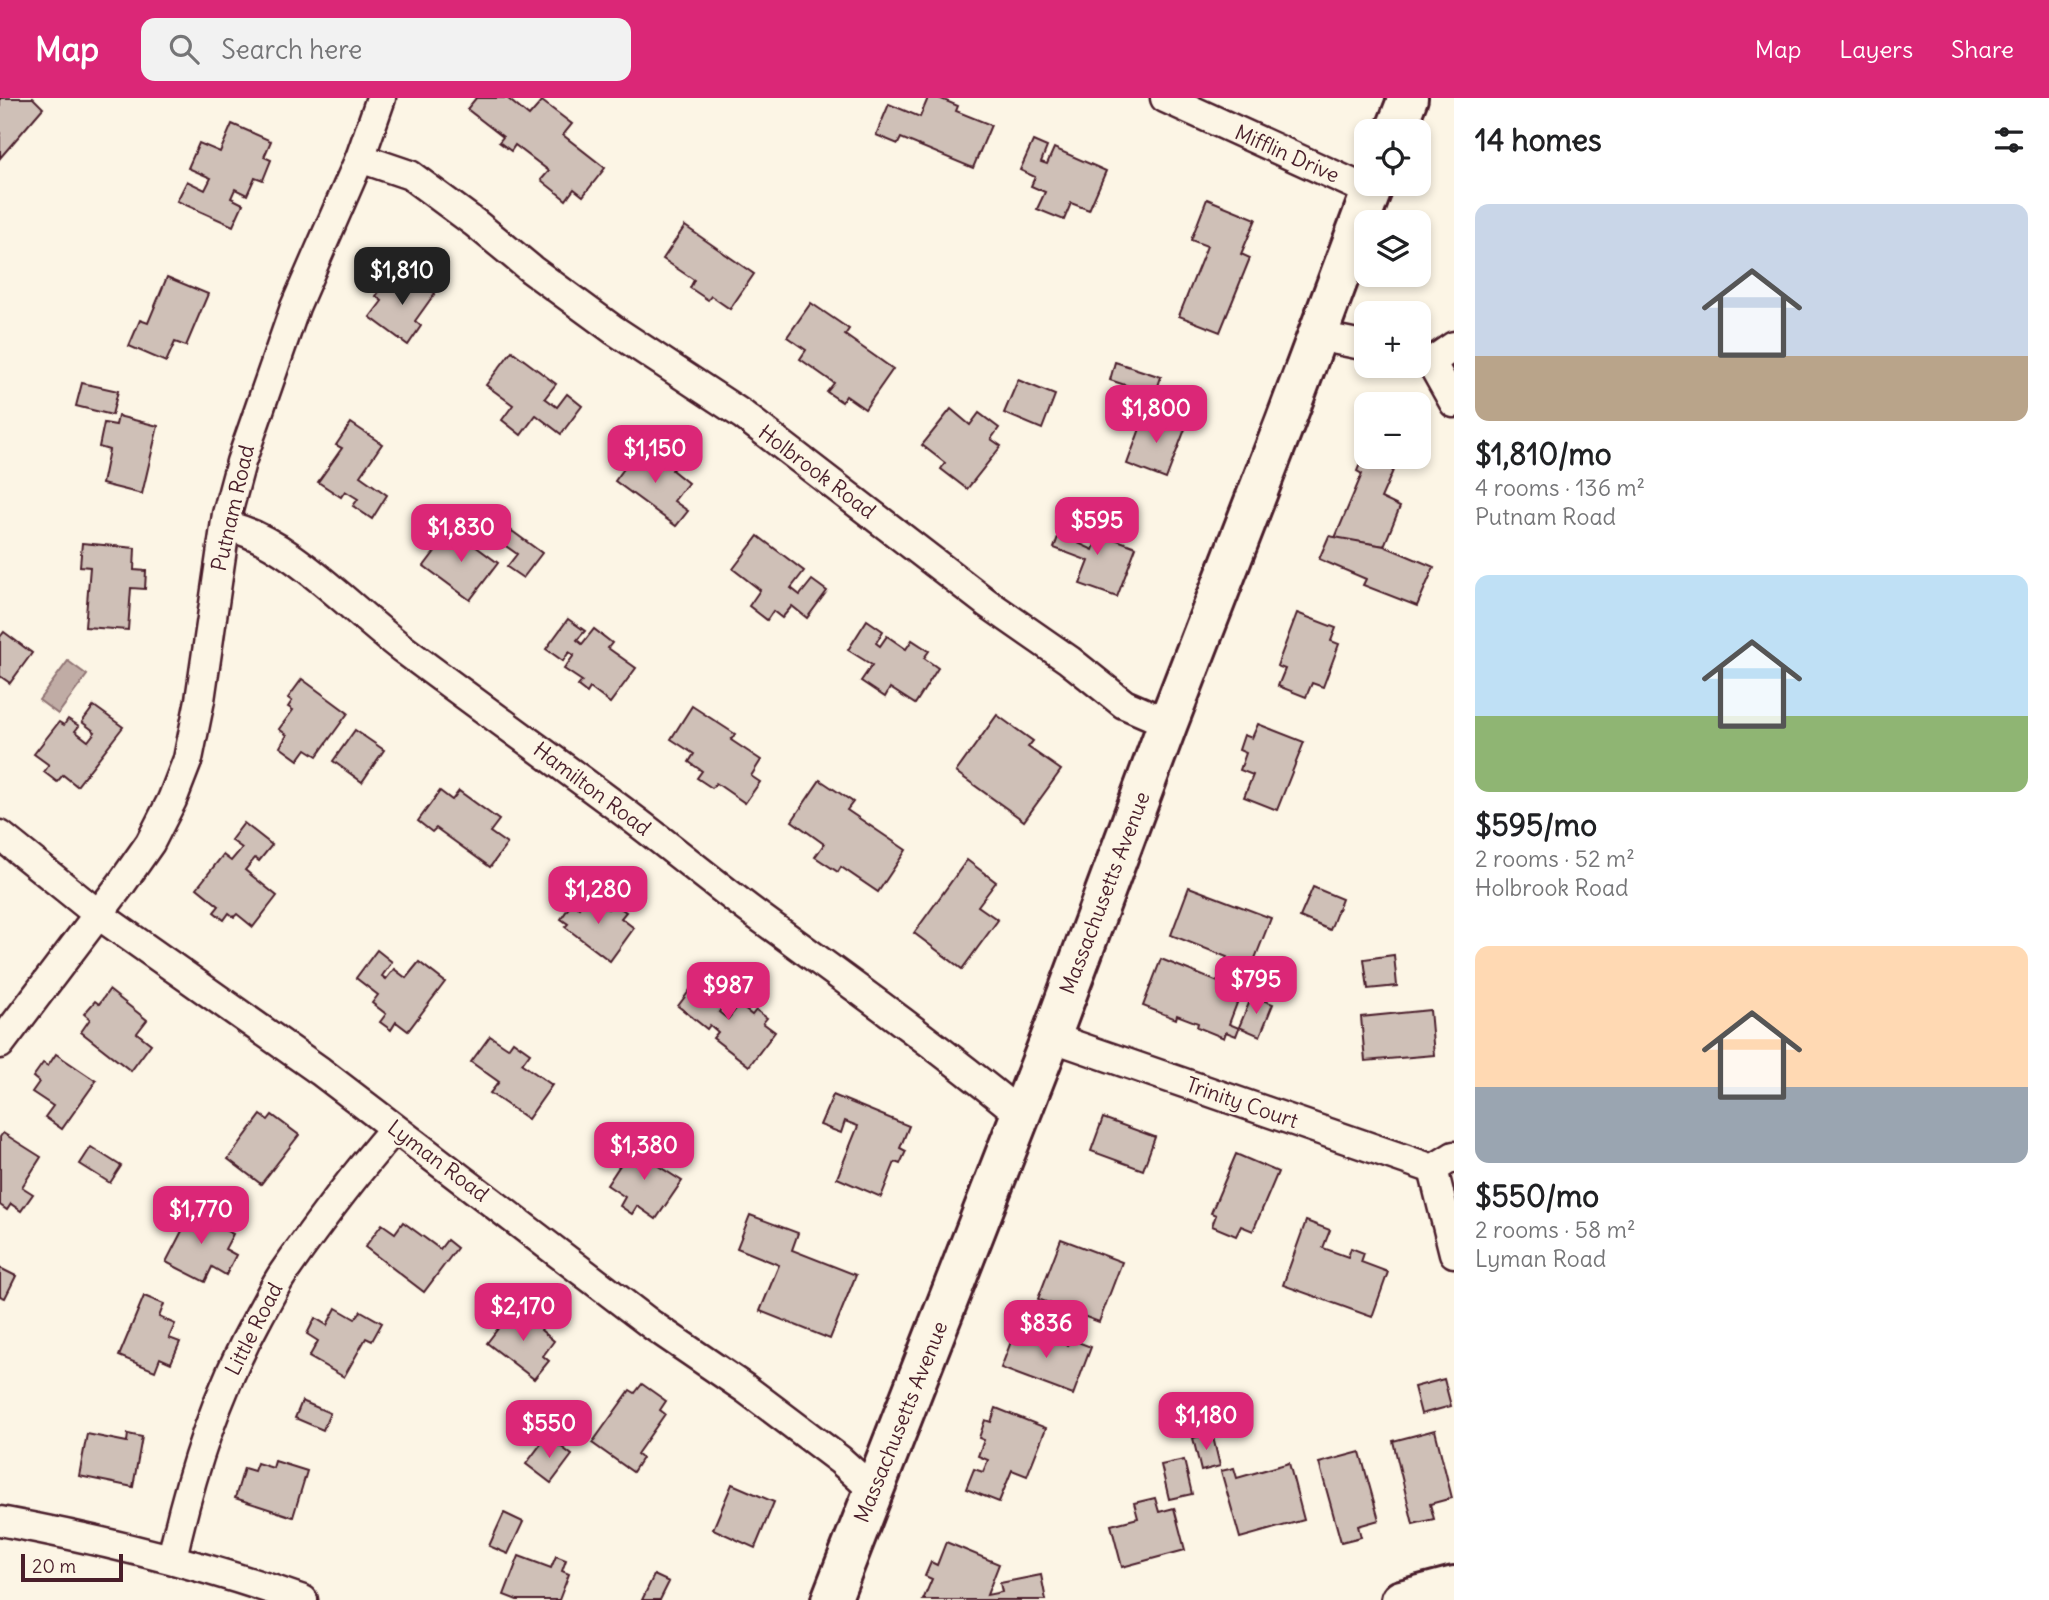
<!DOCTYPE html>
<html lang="en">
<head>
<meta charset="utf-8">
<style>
  body { margin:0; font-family:Delius,sans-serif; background:#f2f2f2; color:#202124; height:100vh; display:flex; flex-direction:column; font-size:26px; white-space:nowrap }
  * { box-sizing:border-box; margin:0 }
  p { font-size:23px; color:#757577 }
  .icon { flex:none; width:38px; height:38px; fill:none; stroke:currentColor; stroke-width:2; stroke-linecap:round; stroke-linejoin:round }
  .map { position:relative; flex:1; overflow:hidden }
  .side { display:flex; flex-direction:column; background:#fff; width:595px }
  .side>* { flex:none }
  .fabs { position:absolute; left:1354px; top:21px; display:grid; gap:14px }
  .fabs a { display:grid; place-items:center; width:77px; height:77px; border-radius:14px; background:#fff; box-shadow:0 4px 10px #0003; font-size:35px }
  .scale { position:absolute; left:21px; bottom:18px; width:102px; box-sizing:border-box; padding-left:7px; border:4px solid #4a1f2b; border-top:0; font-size:19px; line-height:24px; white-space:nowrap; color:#4a1f2b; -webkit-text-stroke:5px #fcf5e5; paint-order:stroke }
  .price { position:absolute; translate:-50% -60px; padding:0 16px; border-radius:14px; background:#db2777; color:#fff; font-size:23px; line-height:46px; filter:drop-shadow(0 2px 4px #0008) }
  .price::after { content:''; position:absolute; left:50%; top:42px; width:21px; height:16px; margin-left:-10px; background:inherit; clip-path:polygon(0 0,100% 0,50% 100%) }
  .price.on { background:#222; color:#fff }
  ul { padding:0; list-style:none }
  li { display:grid; align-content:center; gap:14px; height:371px; padding:0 21px }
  li span { display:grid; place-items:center; height:217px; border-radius:14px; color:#555 }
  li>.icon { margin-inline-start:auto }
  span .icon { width:126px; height:126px; fill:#fffc; stroke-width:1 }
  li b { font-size:30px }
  h2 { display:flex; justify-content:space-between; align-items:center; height:84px; padding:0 21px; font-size:30px }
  header { display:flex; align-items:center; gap:42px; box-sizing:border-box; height:98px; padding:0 35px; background:#db2777; color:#fff }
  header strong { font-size:33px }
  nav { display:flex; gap:38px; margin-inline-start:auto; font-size:24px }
  .search { width:490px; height:63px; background:#f2f2f2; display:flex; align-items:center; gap:18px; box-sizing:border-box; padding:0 24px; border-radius:14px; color:#757577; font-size:26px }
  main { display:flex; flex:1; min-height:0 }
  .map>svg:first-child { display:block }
</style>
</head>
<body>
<header>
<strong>Map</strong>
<div class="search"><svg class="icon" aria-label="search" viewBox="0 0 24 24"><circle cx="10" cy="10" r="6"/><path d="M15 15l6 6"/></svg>Search here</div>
<nav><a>Map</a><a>Layers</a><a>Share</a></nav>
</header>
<main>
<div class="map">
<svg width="1454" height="1502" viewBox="0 0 1454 1502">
  <rect width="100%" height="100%" fill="#fcf5e5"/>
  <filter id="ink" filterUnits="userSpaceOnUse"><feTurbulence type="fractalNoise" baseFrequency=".0143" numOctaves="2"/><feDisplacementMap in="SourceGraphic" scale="14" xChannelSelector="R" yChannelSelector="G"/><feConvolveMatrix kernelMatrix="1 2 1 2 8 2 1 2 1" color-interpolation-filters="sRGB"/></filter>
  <g filter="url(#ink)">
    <!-- water -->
    <path fill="#c0aca5" stroke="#917474" stroke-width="2" d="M 68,563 L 87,577 L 58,616 L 39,602 Z"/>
    <!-- building -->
    <g fill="#cfc0b7" stroke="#4a1f2b" stroke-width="2">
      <path d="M 0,0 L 33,0 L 43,10 L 0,60 Z"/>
      <path d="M 476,0 L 507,0 L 529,18 L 542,3 L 572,26 L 563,37 L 605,70 L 583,98 L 574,91 L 566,102 L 541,82 L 549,73 L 515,47 L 511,53 L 499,44 L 503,39 L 467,11 Z"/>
      <path d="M 928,0 L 939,0 L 958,8 L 956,13 L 991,27 L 973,70 L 901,40 L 898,46 L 876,37 L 889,6 L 920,19 Z"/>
      <path d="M 232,26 L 271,43 L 264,59 L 271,62 L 263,82 L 255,79 L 247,97 L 235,91 L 231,100 L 243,106 L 233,128 L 177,103 L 187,83 L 205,92 L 211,80 L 188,70 L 199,45 L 220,54 Z"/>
      <path d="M 1033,43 L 1047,49 L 1041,64 L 1047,66 L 1054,50 L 1106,73 L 1089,112 L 1071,105 L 1064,122 L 1037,111 L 1045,94 L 1031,88 L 1035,79 L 1020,72 Z"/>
      <path d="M 1207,101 L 1256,121 L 1241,156 L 1250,160 L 1220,234 L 1179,218 L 1207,148 L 1191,142 Z"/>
      <path d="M 685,128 L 754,176 L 730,211 L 711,198 L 708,202 L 690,190 L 694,182 L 663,161 Z"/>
      <path d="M 405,172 L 435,195 L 415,223 L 421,228 L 408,247 L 370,219 L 382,203 L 376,198 L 386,185 L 392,190 Z"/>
      <path d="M 167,179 L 208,196 L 186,248 L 175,244 L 166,264 L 129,248 L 140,222 L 148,225 Z"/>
      <path d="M 811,205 L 849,231 L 845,237 L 893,271 L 865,311 L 846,298 L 842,304 L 827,294 L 834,285 L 800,261 L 806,252 L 787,239 Z"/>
      <path d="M 512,253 L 556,286 L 545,300 L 557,309 L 567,296 L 582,308 L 561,336 L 536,317 L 521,337 L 502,322 L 513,307 L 486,287 Z"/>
      <path d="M 1115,264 L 1161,279 L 1155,297 L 1110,282 Z"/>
      <path d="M 1018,282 L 1055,297 L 1042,331 L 1004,315 Z"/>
      <path d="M 82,285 L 118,293 L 112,317 L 76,308 Z"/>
      <path d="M 1148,309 L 1166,316 L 1163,323 L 1185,331 L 1166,381 L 1127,366 Z"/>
      <path d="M 951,311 L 970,327 L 979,315 L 999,330 L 991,341 L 1001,348 L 967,391 L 941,371 L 945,365 L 922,347 Z"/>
      <path d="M 118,318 L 158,328 L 142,396 L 102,386 L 109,352 L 99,349 L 104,325 L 116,327 Z"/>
      <path d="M 351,325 L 382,346 L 360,378 L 387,397 L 372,421 L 353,408 L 358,401 L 345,393 L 341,399 L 318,384 L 342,350 L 336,347 Z"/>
      <path d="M 640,349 L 660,364 L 664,358 L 676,367 L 672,372 L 688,385 L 674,403 L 688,413 L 676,428 L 615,383 Z"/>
      <path d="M 1367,349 L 1367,359 L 1399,359 L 1381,400 L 1400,409 L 1384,448 L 1335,440 L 1362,376 L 1357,373 Z"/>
      <path d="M 1066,417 L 1085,424 L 1078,445 L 1093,452 L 1099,435 L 1136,449 L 1117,499 L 1080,486 L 1089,463 L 1054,450 Z"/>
      <path d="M 452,431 L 498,465 L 470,502 L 424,468 Z"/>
      <path d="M 512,433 L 542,455 L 523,480 L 507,469 L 517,456 L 503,446 Z"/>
      <path d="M 758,438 L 804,473 L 791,490 L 800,497 L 812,482 L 827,493 L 807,520 L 792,508 L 782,520 L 773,513 L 767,522 L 749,508 L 760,492 L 733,471 Z"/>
      <path d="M 1329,438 L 1384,448 L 1434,469 L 1417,508 L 1363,487 L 1366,481 L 1319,461 Z"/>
      <path d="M 82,445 L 135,450 L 134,472 L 146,473 L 145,491 L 131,490 L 128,532 L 85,529 L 90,469 L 80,468 Z"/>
      <path d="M 1297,515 L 1336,530 L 1331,543 L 1339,546 L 1323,589 L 1312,585 L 1306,599 L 1278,588 L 1285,571 L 1277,568 Z"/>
      <path d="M 568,521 L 585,533 L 577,542 L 582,546 L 594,531 L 612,545 L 608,550 L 636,570 L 610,605 L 590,590 L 587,595 L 578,588 L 582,583 L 564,571 L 574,557 L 569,554 L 563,563 L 546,551 Z"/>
      <path d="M 867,522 L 883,533 L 876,545 L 880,548 L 887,538 L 906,551 L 912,542 L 929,553 L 924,560 L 938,570 L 915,606 L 890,590 L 885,599 L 861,583 L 872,567 L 848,552 Z"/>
      <path d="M 4,534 L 32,555 L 10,585 L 0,578 L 0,539 Z"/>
      <path d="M 302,581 L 348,615 L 317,658 L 306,651 L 298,662 L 280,649 L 287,637 L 279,631 L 293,612 L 288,609 L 292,603 L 288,600 Z"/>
      <path d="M 94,608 L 123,629 L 77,688 L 63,677 L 57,684 L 44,674 L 49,667 L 34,656 L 59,624 L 64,627 L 68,621 L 79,628 L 75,633 L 88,643 L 95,634 L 82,624 Z"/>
      <path d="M 692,608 L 735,636 L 731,642 L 761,662 L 751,678 L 760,684 L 745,705 L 716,685 L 712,690 L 697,680 L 702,673 L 689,664 L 694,656 L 671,641 Z"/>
      <path d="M 997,617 L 1033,643 L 1028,649 L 1061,672 L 1024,723 L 956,674 Z"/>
      <path d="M 1258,626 L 1304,644 L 1277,712 L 1244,699 L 1253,677 L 1240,672 L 1246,655 L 1239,652 L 1244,637 L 1252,640 Z"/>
      <path d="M 355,632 L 384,652 L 362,684 L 333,663 Z"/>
      <path d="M 820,682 L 853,704 L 847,712 L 906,752 L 878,794 L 841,769 L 838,774 L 815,759 L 824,746 L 792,723 Z"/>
      <path d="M 440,693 L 452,702 L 459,693 L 499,722 L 490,734 L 507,746 L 490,769 L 436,730 L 432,734 L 418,723 Z"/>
      <path d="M 244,725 L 272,747 L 259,763 L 255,760 L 245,772 L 277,798 L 253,829 L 237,816 L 234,819 L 229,815 L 224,822 L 214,814 L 219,808 L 197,790 L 223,757 L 231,763 L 242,750 L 231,742 Z"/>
      <path d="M 967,762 L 996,784 L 978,808 L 998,822 L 962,871 L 914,835 Z"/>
      <path d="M 1189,789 L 1271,820 L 1252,868 L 1243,865 L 1241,871 L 1225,865 L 1227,859 L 1171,837 Z"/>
      <path d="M 1313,789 L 1342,801 L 1330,832 L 1300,819 Z"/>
      <path d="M 588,796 L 608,811 L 613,805 L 626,814 L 621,820 L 634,830 L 610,863 L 565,829 L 568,826 L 561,821 L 572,805 L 579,810 Z"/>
      <path d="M 377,852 L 392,864 L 382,878 L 386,881 L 394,871 L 406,880 L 419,864 L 445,884 L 408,933 L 396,924 L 391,932 L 380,924 L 386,916 L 372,905 L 378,897 L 356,880 Z"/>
      <path d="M 1394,857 L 1397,888 L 1368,891 L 1364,861 Z"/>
      <path d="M 1161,861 L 1218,884 L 1220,878 L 1237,884 L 1234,889 L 1242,892 L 1229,926 L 1239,930 L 1236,938 L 1226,934 L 1224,940 L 1197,929 L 1198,925 L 1177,917 L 1176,921 L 1143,908 Z"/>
      <path d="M 699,880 L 728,902 L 719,914 L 728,921 L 739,907 L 752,917 L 756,912 L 767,920 L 763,925 L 775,934 L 749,968 L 713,940 L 718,934 L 710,927 L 707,931 L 678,908 Z"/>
      <path d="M 109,892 L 147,922 L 137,935 L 151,946 L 131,973 L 81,934 L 90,921 L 84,916 L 95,903 L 99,906 Z"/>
      <path d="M 1252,898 L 1273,906 L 1260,938 L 1239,929 Z"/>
      <path d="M 1430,912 L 1434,957 L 1365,963 L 1361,919 Z"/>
      <path d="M 490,938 L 508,950 L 513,943 L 530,955 L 522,966 L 552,987 L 528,1021 L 490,995 L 499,984 L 471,964 Z"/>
      <path d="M 56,956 L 96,983 L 62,1031 L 45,1019 L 53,1008 L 32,994 L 39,984 L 33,979 L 43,965 L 48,968 Z"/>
      <path d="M 833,997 L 909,1028 L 900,1050 L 906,1053 L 900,1066 L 895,1064 L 881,1099 L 837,1080 L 858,1028 L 845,1023 L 841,1035 L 820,1027 Z"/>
      <path d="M 261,1017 L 268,1022 L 272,1017 L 299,1037 L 261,1086 L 228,1061 Z"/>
      <path d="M 1103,1020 L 1155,1039 L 1143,1072 L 1091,1053 Z"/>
      <path d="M 3,1035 L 41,1059 L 22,1089 L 33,1096 L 21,1113 L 11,1106 L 7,1112 L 0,1107 L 0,1039 Z"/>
      <path d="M 636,1043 L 657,1057 L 652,1064 L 682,1083 L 656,1121 L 637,1108 L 632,1116 L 620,1108 L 625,1099 L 607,1087 Z"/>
      <path d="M 91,1049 L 121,1068 L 110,1085 L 80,1066 Z"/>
      <path d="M 1236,1056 L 1278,1074 L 1253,1133 L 1241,1128 L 1236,1138 L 1212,1128 L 1216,1117 L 1211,1115 Z"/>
      <path d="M 188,1105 L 204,1113 L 201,1120 L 233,1136 L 225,1151 L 236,1157 L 226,1177 L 212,1169 L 205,1184 L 166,1164 L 183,1131 L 176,1128 Z"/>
      <path d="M 750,1117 L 798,1135 L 792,1152 L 856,1177 L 830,1241 L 760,1213 L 779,1167 L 737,1150 Z"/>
      <path d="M 1306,1123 L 1330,1132 L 1323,1150 L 1348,1159 L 1351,1150 L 1364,1155 L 1361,1164 L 1388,1174 L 1372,1219 L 1283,1187 Z"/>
      <path d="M 403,1124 L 440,1151 L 447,1142 L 457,1150 L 424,1194 L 365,1149 L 382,1126 L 395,1135 Z"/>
      <path d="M 1061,1141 L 1122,1164 L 1099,1224 L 1038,1201 Z"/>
      <path d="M 0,1170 L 16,1178 L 5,1200 L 0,1198 Z"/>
      <path d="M 144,1198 L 164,1206 L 159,1219 L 175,1226 L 169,1240 L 180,1244 L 171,1265 L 160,1260 L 155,1273 L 119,1258 Z"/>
      <path d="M 336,1210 L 355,1221 L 361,1213 L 382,1225 L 372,1243 L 366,1240 L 344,1279 L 309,1259 L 318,1243 L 307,1236 L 315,1220 L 327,1227 Z"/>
      <path d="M 513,1211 L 527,1222 L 532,1216 L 545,1226 L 541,1232 L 554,1243 L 543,1258 L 549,1263 L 534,1281 L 487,1245 Z"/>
      <path d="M 1017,1228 L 1068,1247 L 1070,1241 L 1091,1249 L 1073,1297 L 1001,1270 Z"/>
      <path d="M 1444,1281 L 1451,1308 L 1421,1316 L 1414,1289 Z"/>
      <path d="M 642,1286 L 666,1303 L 660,1312 L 665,1316 L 637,1356 L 642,1360 L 633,1374 L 592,1345 L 630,1292 L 635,1295 Z"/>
      <path d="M 302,1303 L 330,1315 L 323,1332 L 295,1320 Z"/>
      <path d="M 996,1310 L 1046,1330 L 1027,1378 L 1012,1372 L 999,1404 L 966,1391 L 974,1371 L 983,1374 L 988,1362 L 978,1358 L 984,1342 L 979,1340 L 985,1322 L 991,1324 Z"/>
      <path d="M 1435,1332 L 1452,1400 L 1430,1406 L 1434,1421 L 1413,1426 L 1393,1343 Z"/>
      <path d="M 1212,1335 L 1220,1368 L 1201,1373 L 1193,1340 Z"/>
      <path d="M 87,1336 L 127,1344 L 128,1336 L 142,1339 L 133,1389 L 79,1378 Z"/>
      <path d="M 547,1338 L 572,1357 L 551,1385 L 526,1366 Z"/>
      <path d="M 1360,1354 L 1379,1422 L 1358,1428 L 1361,1439 L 1341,1444 L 1319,1365 Z"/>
      <path d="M 1184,1362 L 1192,1396 L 1169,1401 L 1161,1367 Z"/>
      <path d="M 275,1363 L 307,1373 L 293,1419 L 235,1400 L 244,1370 L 254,1373 L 257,1365 L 273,1370 Z"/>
      <path d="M 1289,1365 L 1304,1422 L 1240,1440 L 1221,1373 L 1234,1370 L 1237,1380 Z"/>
      <path d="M 732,1386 L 774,1404 L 755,1450 L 713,1431 Z"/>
      <path d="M 1155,1400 L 1159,1414 L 1174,1410 L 1185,1452 L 1122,1469 L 1111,1427 L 1138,1420 L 1134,1405 Z"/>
      <path d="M 504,1415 L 523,1424 L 508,1456 L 489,1448 Z"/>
      <path d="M 946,1444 L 999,1466 L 987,1497 L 1002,1494 L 1000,1485 L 1041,1477 L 1046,1502 L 923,1502 L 932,1481 L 925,1478 L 931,1464 L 937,1467 Z"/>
      <path d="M 519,1458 L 551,1470 L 556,1458 L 566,1462 L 562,1473 L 569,1476 L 559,1502 L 517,1502 L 504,1497 Z"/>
      <path d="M 654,1477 L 669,1484 L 660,1502 L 642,1502 Z"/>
    </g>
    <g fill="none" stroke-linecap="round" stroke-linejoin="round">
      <defs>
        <g id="minor">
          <path d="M 1165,0 L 1371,94"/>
          <path d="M 360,60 L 410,77 L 475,125 L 532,172 L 614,232 L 743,317 L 987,505 L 1069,562 L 1124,606 L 1168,625"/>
          <path d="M 1318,238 L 1367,248"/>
          <path d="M 1431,264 L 1454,305"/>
          <path d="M 1431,264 L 1454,248"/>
          <path d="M 227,428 C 289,441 355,516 407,554 C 479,608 552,660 624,714 C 668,747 710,782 754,815 C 844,881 934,945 1020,1016"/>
          <path d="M 0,737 L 99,817 L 320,973 L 652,1227 L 746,1291 L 840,1362 L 873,1392"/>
          <path d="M 1051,939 L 1433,1071 L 1454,1058"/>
          <path d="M 0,946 L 122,785 L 150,745 L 172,702 L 188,661 L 200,602 L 227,416 L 241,364 L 295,209 L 360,60 L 381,0"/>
          <path d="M 1433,1071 L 1454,1155"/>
          <path d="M 0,1423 C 103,1442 204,1467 303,1502"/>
          <path d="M 172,1460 C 191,1374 217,1294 260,1216 C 268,1202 275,1187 284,1174 C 318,1125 355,1076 394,1031"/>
        </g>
        <g id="secondary">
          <path d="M 1395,33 L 1408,0"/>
          <path d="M 831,1502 L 1051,939 L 1168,625 L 1285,324 L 1374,86"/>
          <path d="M 1401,1502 L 1454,1488"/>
        </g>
      </defs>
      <!-- minor casing -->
      <use href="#minor" stroke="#4a1f2b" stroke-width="33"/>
      <!-- secondary casing -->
      <use href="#secondary" stroke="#4a1f2b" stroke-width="44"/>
      <!-- minor -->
      <use href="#minor" stroke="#fcf5e5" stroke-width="28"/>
      <!-- secondary -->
      <use href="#secondary" stroke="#fcf5e5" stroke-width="38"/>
    </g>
  </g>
  <g text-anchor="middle" stroke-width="5" stroke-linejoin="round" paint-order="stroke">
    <!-- street labels -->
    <g font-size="21" fill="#4a1f2b" stroke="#fcf5e5">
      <text transform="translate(1287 56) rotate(24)" y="7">Mifflin Drive</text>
      <text transform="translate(817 374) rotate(37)" y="7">Holbrook Road</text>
      <text transform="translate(233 410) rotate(-77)" y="7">Putnam Road</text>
      <text transform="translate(592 691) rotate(37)" y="7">Hamilton Road</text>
      <text transform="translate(1105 795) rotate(-69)" y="7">Massachusetts Avenue</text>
      <text transform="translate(1242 1005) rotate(19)" y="7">Trinity Court</text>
      <text transform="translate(438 1063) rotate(37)" y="7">Lyman Road</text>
      <text transform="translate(254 1231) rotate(-63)" y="7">Little Road</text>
      <text transform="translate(901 1324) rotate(-68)" y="7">Massachusetts Avenue</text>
    </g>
  </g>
</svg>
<div class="fabs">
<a><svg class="icon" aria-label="locate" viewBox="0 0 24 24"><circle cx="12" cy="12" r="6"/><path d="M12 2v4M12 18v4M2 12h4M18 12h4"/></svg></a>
<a><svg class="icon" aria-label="layers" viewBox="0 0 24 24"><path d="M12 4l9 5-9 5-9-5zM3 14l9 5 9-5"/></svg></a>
<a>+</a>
<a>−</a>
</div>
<div class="scale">20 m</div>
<b class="price on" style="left:402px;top:209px">$1,810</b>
<b class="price" style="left:1156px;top:347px">$1,800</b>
<b class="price" style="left:655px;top:387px">$1,150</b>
<b class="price" style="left:1097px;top:459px">$595</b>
<b class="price" style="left:461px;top:466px">$1,830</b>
<b class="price" style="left:598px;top:828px">$1,280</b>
<b class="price" style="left:1256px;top:918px">$795</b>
<b class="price" style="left:728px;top:924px">$987</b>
<b class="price" style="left:644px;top:1084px">$1,380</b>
<b class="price" style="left:201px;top:1148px">$1,770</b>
<b class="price" style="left:523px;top:1245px">$2,170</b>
<b class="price" style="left:1046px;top:1262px">$836</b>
<b class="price" style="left:1206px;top:1354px">$1,180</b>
<b class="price" style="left:549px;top:1362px">$550</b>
</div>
<section class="side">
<h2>14 homes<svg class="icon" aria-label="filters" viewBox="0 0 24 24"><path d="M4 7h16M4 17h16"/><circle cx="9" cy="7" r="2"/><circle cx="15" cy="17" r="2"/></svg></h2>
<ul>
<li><span style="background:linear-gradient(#c9d6e8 70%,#b9a48a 0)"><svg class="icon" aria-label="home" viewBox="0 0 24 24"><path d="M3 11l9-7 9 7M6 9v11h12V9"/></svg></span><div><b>$1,810/mo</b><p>4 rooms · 136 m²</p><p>Putnam Road</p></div></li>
<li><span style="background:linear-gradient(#bfe0f5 65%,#8fb573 0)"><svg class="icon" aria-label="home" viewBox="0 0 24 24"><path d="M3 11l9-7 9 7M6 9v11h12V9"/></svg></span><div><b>$595/mo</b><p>2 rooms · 52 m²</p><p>Holbrook Road</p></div></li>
<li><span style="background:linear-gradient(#ffd9b3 65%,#9aa5b1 0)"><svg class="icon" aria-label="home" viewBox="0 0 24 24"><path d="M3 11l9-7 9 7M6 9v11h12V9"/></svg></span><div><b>$550/mo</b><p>2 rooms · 58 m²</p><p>Lyman Road</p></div></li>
</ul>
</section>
</main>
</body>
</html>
